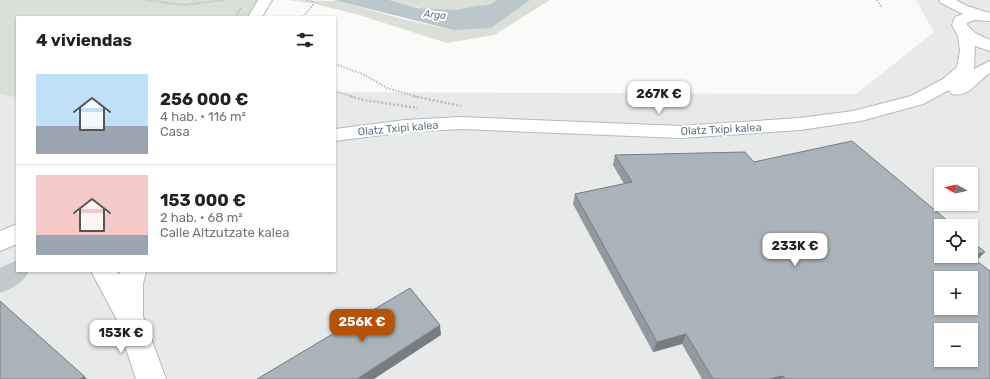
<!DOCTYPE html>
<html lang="es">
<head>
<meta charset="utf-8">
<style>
  body { margin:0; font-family:Rubik,sans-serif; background:#f6f6f6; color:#222; height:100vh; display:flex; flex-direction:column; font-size:15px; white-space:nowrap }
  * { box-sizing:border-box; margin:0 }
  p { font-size:13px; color:#767676 }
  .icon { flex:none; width:22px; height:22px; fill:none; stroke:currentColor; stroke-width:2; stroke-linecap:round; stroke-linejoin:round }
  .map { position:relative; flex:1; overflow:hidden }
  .drawer { position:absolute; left:16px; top:16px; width:320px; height:256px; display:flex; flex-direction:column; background:#fff; border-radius:0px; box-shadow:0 1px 3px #0004 }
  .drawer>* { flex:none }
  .needle { width:26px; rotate:278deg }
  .controls { position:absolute; left:934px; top:167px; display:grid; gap:8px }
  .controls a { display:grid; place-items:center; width:44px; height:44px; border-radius:0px; background:#fff; box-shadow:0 1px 3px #0004; font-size:20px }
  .price { position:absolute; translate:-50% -34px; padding:0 9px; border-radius:8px; background:#fff; color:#222; font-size:13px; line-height:26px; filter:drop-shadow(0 1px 2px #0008) }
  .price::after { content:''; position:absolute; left:50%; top:24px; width:12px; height:9px; margin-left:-6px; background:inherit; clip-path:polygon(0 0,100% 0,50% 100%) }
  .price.on { background:#b45309; color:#fff }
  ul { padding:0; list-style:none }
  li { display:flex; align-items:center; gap:12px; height:100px; padding:0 20px }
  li+li { border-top:1px solid #e0e0e0 }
  li span { display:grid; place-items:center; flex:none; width:112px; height:80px; border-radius:0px; color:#555 }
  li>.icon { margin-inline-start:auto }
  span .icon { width:48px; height:48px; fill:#fffc; stroke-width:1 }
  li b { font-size:17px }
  h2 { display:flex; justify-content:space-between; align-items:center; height:48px; padding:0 20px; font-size:17px }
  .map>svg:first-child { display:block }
</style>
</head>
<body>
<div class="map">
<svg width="990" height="379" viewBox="0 0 990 379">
  <rect width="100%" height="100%" fill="#fafaf8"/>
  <!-- built -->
  <path fill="#e8e9e9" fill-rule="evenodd" d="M 916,0 L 990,0 L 990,379 L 0,379 L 0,94 L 17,98 L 17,271 L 335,271 L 335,92 L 856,94 L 934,32 ZM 941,174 L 971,174 L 971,204 L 941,204 ZM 941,226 L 971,226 L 971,256 L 941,256 ZM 941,278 L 971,278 L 971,308 L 941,308 ZM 941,330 L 971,330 L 971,360 L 941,360 Z"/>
  <!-- green -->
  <g fill="#dadfd7">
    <path d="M 0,0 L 265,0 L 255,17 L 17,17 L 17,98 L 0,94 Z"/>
    <path d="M 288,0 L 339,1 L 406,20 L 453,30 L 529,0 L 550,0 L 494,35 L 447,43 L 359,15 L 311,3 Z"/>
    <path d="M 389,0 L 497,0 C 468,16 418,11 389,0 Z"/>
  </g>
  <!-- water -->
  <path fill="#bbc7cb" d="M 334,0 L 389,0 L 417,8 L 455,10 L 490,4 L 497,0 L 530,0 L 491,28 L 453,30 Z"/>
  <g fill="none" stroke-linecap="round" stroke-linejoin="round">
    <defs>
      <g id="secondary">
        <path d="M 258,0 L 272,0 L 262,17 L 248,17 Z"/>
        <path d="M 939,0 L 956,0 L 967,6 L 990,13 L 990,21 L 974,20 L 967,23 L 967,25 L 975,33 L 990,40 L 990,51 L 975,46 L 974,69 L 990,61 L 990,73 C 977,81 969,98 952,94 L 949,90 L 923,104 L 861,121 L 800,130 L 681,138 L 461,129 L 405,132 L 335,141 L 335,129 L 405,120 L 461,117 L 681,126 L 800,118 L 853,111 L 911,96 L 943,79 L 957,67 L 960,51 L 958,36 L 952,25 L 955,17 L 963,14 L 941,3 Z"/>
        <path d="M 17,224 L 17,244 L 0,251 L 0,231 Z"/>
        <path d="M 91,271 L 117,271 L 119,275 L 120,271 L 146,271 L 143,284 L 143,316 L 166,379 L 136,379 L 116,318 Z"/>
      </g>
    </defs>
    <!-- secondary casing -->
    <use href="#secondary" stroke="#b3babf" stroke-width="2"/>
    <!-- path-far1 -->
    <g stroke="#bbbfc2" stroke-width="2" stroke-dasharray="1.5 1.5" stroke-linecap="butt">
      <path d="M 145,0 L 184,5 L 224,0"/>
      <path d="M 877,0 L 882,8"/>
      <path d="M 235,17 L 241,8"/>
      <path d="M 303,17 L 313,5 L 313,1 L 306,0"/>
      <path d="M 335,64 L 365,75 L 387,88 L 417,97"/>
      <path d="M 335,91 L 353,97"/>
    </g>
    <!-- path -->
    <g stroke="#bbbfc2" stroke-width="2.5" stroke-dasharray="2 2" stroke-linecap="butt">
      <path d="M 350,96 L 363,100 L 418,108"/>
      <path d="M 413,96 L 461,106"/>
    </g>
    <!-- street -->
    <path fill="#c3c8cc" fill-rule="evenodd" d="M 17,260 L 17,271 L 29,271 C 24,282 11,289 0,293 L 0,268 Z"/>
    <!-- secondary -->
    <use href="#secondary" fill="#fff" fill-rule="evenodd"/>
  </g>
  <!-- wall -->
  <path fill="#929a9f" d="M 615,155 L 754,162 L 977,261 L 990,379 L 702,379 L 682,344 L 653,352 L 573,204 L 575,194 L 624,184 L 613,165 Z"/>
  <!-- shaded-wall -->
  <g fill="#777d82">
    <path d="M 985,252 L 975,262 L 970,256 Z"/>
    <path d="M 440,325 L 441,335 L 374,379 L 357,379 Z"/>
    <path d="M 686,334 L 682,344 L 653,352 L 657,342 Z"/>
    <path d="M 84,376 L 87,379 L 81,379 Z"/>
    <path d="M 783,376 L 781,379 L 769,379 Z"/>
  </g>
  <!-- building -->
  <g fill="#aab3b9" stroke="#777d82" fill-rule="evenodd">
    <path d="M 852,141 L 954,226 L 941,226 L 941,256 L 970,256 L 990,271 L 990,379 L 785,379 L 783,376 L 769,379 L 713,379 L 686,334 L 657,342 L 575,194 L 632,182 L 615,155 L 745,152 L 754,162 ZM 941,278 L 971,278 L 971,308 L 941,308 ZM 941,330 L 971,330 L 971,360 L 941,360 Z"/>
    <path d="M 971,241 L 985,252 L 971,256 Z"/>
    <path d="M 410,288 L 440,325 L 357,379 L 257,379 Z"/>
    <path d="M 0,301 L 84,376 L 81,379 L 0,379 Z"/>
  </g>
  <g text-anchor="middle" stroke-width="4" stroke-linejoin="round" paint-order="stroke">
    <!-- far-water labels -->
    <g font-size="10" font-style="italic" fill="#60757c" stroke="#fff">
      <text transform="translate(435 14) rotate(6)" y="4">Arga</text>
    </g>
    <!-- street labels -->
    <g font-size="11" fill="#657683" stroke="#fff">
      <text transform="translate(398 128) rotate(-5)" y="4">Olatz Txipi kalea</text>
      <text transform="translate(721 129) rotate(-3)" y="4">Olatz Txipi kalea</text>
    </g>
  </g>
</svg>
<div class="controls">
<a><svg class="needle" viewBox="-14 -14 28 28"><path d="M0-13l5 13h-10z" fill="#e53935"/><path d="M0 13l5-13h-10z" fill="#767676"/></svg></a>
<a><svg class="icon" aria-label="locate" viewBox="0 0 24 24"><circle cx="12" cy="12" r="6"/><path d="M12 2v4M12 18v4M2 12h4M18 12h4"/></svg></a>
<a>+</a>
<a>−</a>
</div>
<b class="price" style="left:659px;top:115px">267K €</b>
<b class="price" style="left:795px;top:267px">233K €</b>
<b class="price on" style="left:362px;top:343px">256K €</b>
<b class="price" style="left:121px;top:354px">153K €</b>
<section class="drawer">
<h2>4 viviendas<svg class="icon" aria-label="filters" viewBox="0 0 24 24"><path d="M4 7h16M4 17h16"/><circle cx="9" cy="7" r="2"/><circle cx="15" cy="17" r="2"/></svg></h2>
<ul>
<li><span style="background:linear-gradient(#bfe0f5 65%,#9aa5b1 0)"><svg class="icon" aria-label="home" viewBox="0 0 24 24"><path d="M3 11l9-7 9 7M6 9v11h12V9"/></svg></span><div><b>256 000 €</b><p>4 hab. · 116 m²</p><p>Casa</p></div></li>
<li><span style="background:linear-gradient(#f6c9c9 75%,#9aa5b1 0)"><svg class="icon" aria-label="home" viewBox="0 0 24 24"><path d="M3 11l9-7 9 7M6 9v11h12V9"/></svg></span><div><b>153 000 €</b><p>2 hab. · 68 m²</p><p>Calle Altzutzate kalea</p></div></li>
</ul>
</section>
</div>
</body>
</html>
